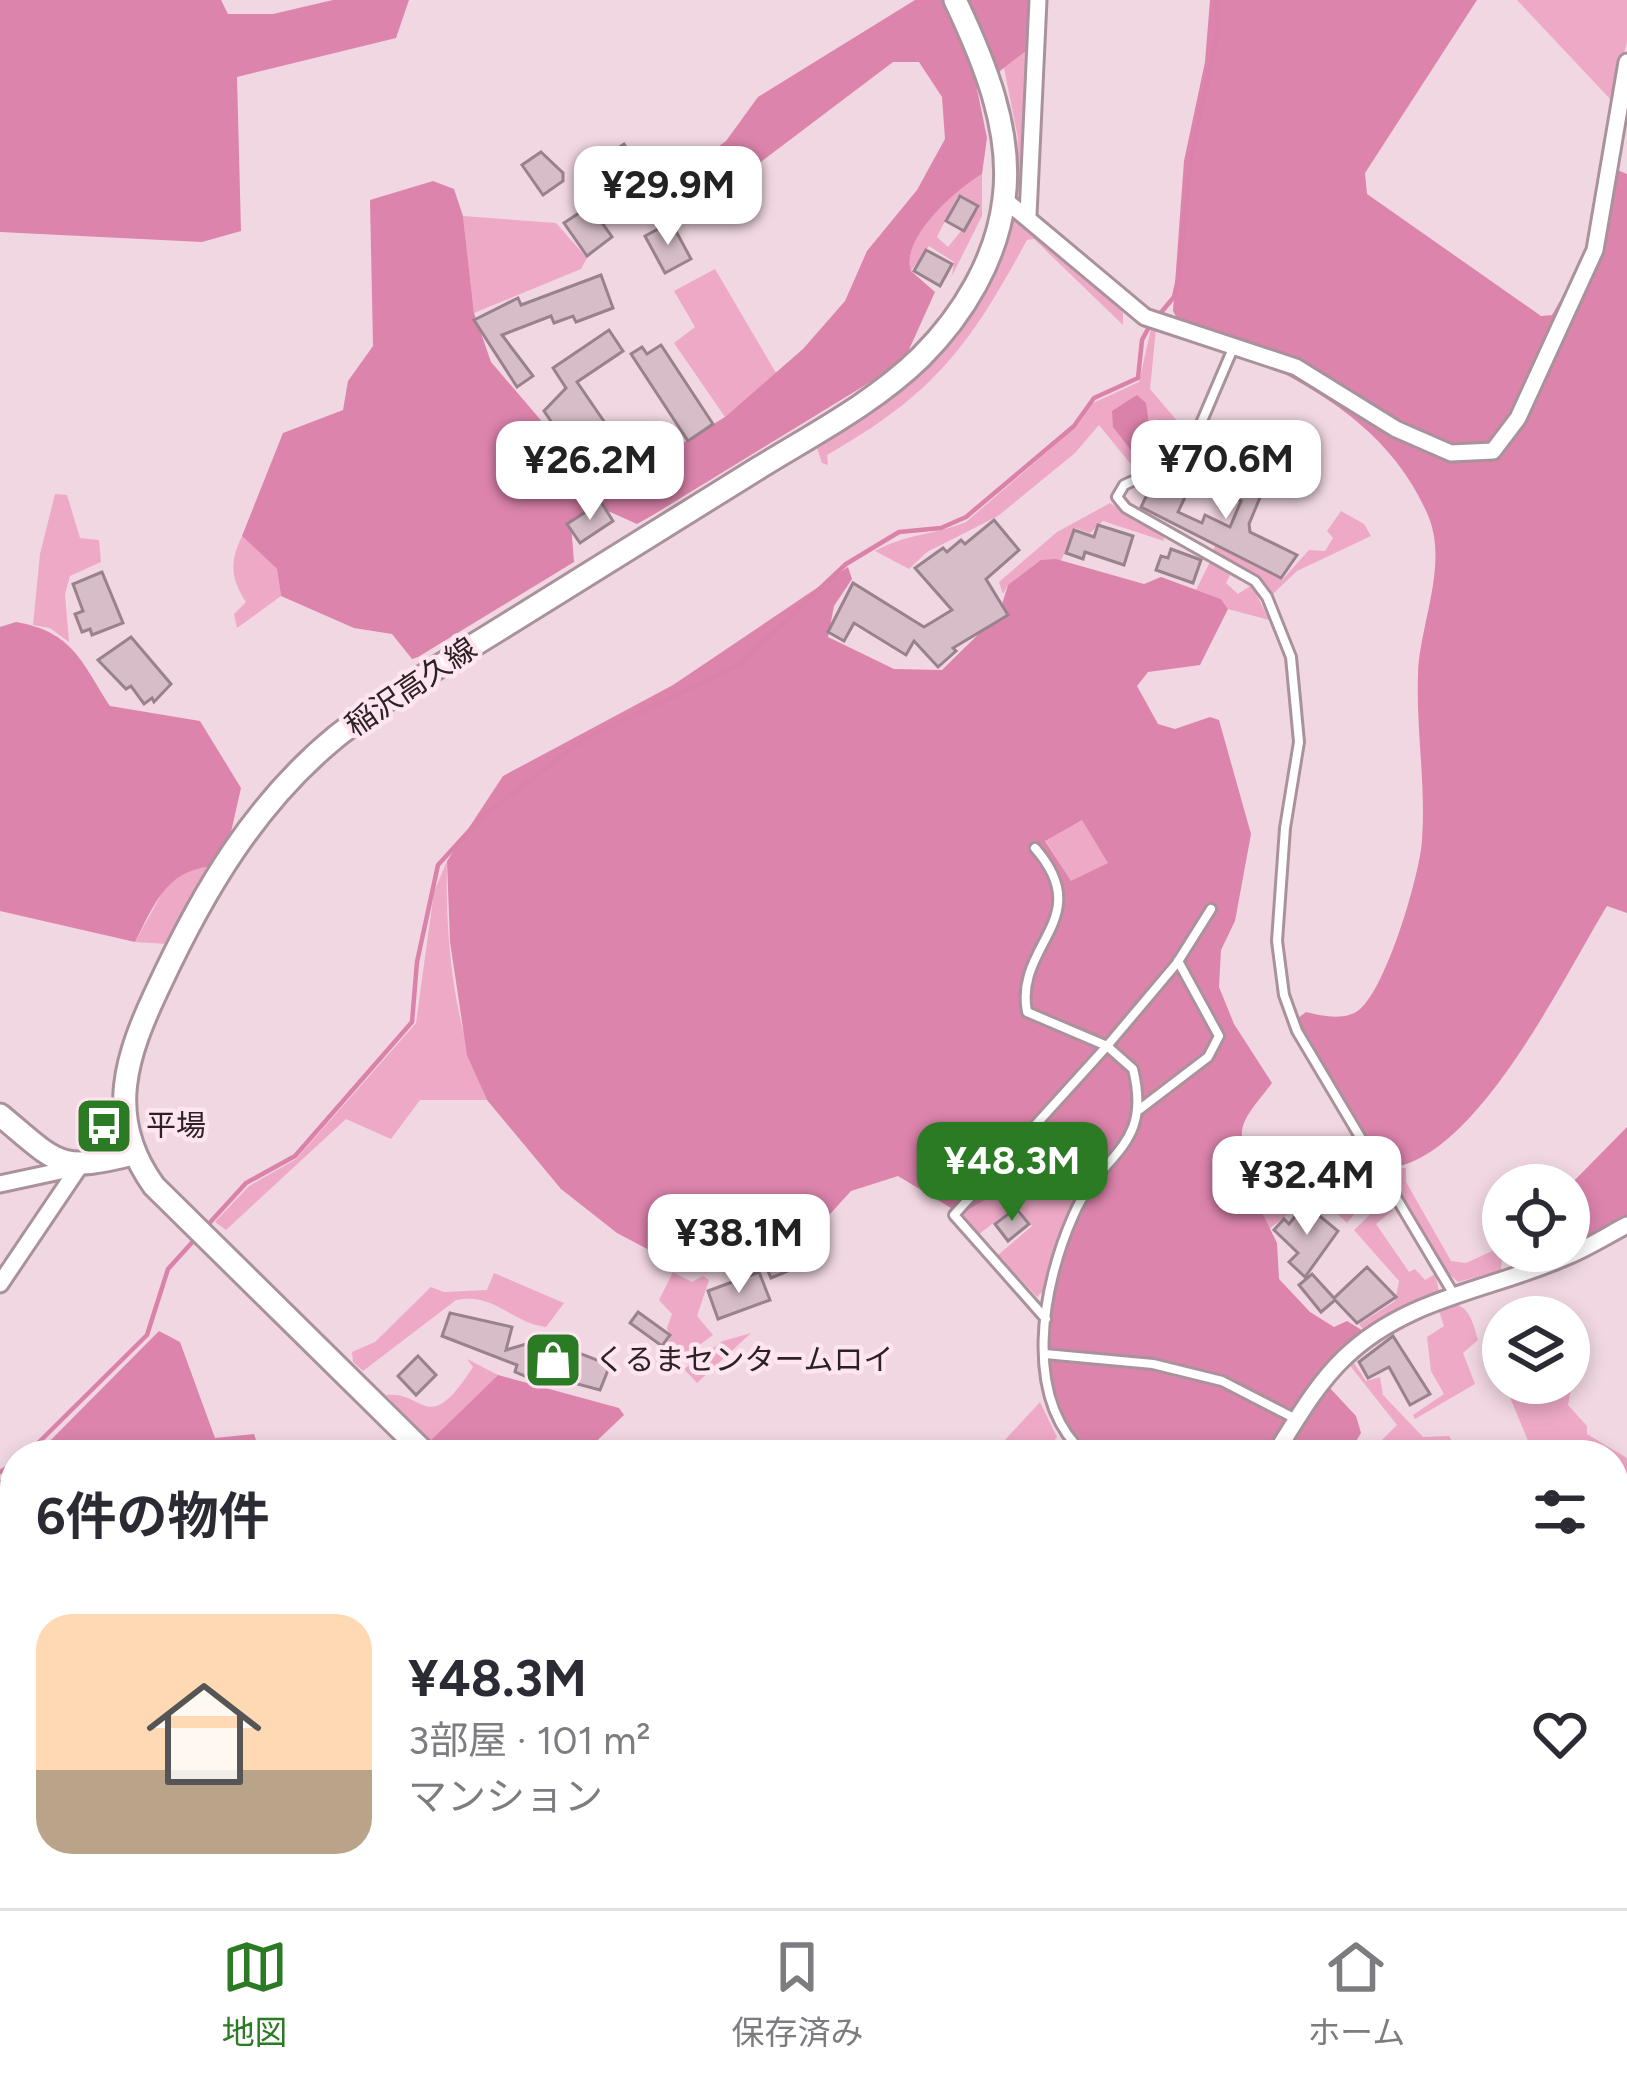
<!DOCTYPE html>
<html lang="ja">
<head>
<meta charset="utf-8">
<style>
  body { margin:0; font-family:Figtree,"Noto Sans JP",sans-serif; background:#f7f7f7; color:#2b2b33; height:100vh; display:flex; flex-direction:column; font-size:45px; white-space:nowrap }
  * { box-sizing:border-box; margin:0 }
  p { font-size:39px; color:#7c7c81 }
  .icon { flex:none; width:66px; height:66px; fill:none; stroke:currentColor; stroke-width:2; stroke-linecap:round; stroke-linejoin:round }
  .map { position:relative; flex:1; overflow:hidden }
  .sheet { position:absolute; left:0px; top:1440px; width:1629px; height:468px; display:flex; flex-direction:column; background:#fff; border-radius:48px 48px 0 0; box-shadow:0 6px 18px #0003 }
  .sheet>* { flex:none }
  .buttons { position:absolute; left:1482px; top:1164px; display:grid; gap:24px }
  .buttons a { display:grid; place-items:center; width:108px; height:108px; border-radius:50%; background:#fff; box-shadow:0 6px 18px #0003; font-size:60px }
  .price { position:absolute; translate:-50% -102px; padding:0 27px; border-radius:24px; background:#fff; color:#222; font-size:39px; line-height:78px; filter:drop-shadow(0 3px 6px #0008) }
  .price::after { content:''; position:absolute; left:50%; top:72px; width:36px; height:27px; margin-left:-18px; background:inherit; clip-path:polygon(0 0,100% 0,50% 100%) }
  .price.on { background:#2b7a24; color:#fff }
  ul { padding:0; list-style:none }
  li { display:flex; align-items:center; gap:36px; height:300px; padding:0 36px }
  li span { display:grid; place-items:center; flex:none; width:336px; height:240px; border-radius:36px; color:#555 }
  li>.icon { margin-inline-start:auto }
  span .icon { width:144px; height:144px; fill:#fffc; stroke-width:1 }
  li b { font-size:51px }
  h2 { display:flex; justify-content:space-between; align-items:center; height:144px; padding:0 36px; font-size:51px }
  .tabs { display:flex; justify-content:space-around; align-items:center; height:168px; border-top:3px solid #e1e1e2; background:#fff; font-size:33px; color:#7c7c81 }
  .tabs a { display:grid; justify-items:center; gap:6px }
  .tabs .on { color:#2b7a24 }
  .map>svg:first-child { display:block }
</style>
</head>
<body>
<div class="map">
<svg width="1627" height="1908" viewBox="0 0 1627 1908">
  <rect width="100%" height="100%" fill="#f1d7e2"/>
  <!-- green -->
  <g fill="#eea9c7" fill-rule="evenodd">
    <path d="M 1517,0 L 1627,0 L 1627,42 L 1611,100 Z"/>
    <path d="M 1031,47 L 1022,191 L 1016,193 L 1018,138 L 1004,68 Z"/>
    <path d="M 982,174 L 982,216 L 952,276 L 954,262 L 929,246 L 911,271 C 900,238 957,189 982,174 ZM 964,196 L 979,209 L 948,247 L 937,237 L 957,197 Z"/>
    <path d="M 1013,214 L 1123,312 L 1123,325 L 1034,239 L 1027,240 C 969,347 934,394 827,455 L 828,465 L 822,463 L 816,445 C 903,388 997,325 1013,214 Z"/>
    <path d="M 463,216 L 556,223 L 587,258 L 581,269 L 474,313 Z"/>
    <path d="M 715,269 L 776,373 L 725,417 L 674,343 L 695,327 L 674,291 Z"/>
    <path d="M 1151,329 L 1156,329 L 1150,389 L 1190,436 L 1173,461 L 1138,473 L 1099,425 L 1075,453 L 998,516 L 927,552 L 909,569 L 875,551 C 905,534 935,535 966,522 L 1077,426 L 1093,403 L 1139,382 Z"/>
    <path d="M 1199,446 L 1228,460 L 1216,491 L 1236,501 L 1233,508 L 1199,493 Z"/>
    <path d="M 55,494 L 67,495 L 80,538 L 99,540 L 101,562 L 70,576 L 65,594 L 69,642 L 50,628 L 33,625 L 40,554 Z"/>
    <path d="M 1110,503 L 1163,533 L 1164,541 L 1103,521 L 1090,533 L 1075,528 L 1061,561 L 1008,585 L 1003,594 L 999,582 L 1057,532 Z"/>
    <path d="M 1341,511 L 1364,524 L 1371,536 L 1297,571 L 1273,594 L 1247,569 L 1213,551 L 1215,546 L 1282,580 L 1309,550 L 1325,551 L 1333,538 L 1327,531 Z"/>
    <path d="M 242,536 L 277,569 L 281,596 L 237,628 L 234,614 L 246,602 C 230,578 230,561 242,536 Z"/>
    <path d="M 1210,562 L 1231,573 L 1226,583 L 1238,594 L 1252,585 L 1269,620 L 1228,609 L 1221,599 L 1196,590 Z"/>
    <path d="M 1082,819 L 1109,863 L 1071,882 L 1045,840 Z"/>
    <path d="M 447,861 C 445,941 454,1028 487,1100 L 420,1100 L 391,1139 L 346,1119 L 226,1230 L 215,1222 L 249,1186 L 296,1159 L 416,1023 L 434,892 Z"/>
    <path d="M 208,867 L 167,944 L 135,942 L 165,888 L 182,869 Z"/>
    <path d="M 1096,1149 L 1106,1160 L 1072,1206 L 1047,1287 L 1037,1297 L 998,1255 L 1032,1226 L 1017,1205 L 979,1234 L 961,1214 L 1028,1175 Z"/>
    <path d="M 1252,1155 L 1295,1198 L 1322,1171 L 1362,1205 L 1347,1223 L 1326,1203 L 1316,1209 L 1304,1202 L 1269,1229 L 1245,1179 Z"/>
    <path d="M 1384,1168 L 1406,1168 L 1406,1182 L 1451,1261 L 1466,1263 L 1503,1246 L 1501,1270 L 1458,1282 L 1449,1274 Z"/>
    <path d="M 1383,1202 L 1393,1210 L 1376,1224 L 1409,1272 L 1415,1269 L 1425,1280 L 1435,1274 L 1439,1291 L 1400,1307 L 1365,1332 L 1359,1324 L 1395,1301 L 1399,1281 L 1354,1230 Z"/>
    <path d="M 673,1272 L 692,1282 L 703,1276 L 709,1280 L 697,1316 L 713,1335 L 668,1368 L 656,1361 L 670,1338 L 667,1328 L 672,1314 L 659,1300 Z"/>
    <path d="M 494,1273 L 564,1303 L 546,1327 C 511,1323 495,1292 456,1300 L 363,1371 L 353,1362 L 352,1352 L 375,1342 L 431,1287 L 444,1292 L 487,1290 Z"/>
    <path d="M 1447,1302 C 1470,1305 1472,1320 1478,1340 L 1463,1353 L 1475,1384 L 1415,1419 L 1413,1415 L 1444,1394 L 1431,1371 L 1427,1337 L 1444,1326 L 1437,1305 Z"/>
    <path d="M 751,1333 L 697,1383 L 684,1369 L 723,1341 Z"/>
    <path d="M 467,1359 L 498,1375 L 430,1441 L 386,1395 C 425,1390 427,1439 473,1367 Z"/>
    <path d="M 1352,1360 L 1366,1381 L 1380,1377 L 1383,1395 L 1423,1437 L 1449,1436 L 1454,1445 L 1443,1455 L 1404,1455 L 1394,1446 L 1383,1455 L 1367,1455 L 1397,1425 L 1348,1363 Z"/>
    <path d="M 1504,1383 L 1545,1383 L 1553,1392 L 1563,1383 L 1572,1384 L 1568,1405 L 1587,1426 L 1587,1434 L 1627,1458 L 1627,1551 L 1614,1546 L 1614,1455 L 1557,1448 L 1534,1455 Z"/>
    <path d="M 1040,1402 L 1057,1437 L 1042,1455 L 991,1455 Z"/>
    <path d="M 848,1893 L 961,1893 L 954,1908 L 852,1908 Z"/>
  </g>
  <!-- forest -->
  <g fill="#dc84ac" fill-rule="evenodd">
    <path d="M 0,0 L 221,0 L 228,14 L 273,14 L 333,0 L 409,0 L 396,38 L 237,77 L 241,231 L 202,242 L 0,232 Z"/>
    <path d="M 915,0 L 1032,0 L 1031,47 L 977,89 L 987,138 L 982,174 C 957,189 900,238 911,271 L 935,292 L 907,354 L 885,373 L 653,515 L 637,524 L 599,507 L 571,524 L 574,562 L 418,657 L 412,659 L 392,634 L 354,628 L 281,596 L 277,569 L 242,536 L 283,433 L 343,410 L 348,381 L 373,346 L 370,200 L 433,181 L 454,189 L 463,216 L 474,313 L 491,362 L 568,452 L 605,461 L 665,454 L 725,417 L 803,349 L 845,301 L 867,251 L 917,190 L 945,139 L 942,97 L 919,62 L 893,62 L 713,198 L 644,217 L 634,205 L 660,176 L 683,173 L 726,141 L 758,97 Z"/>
    <path d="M 1210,0 L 1477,0 L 1365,173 L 1367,194 L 1541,316 L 1552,315 L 1584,259 L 1615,169 L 1627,174 L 1627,913 L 1607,906 C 1564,976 1473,1167 1384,1168 L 1302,1035 L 1298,1018 L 1306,1012 C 1323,1016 1344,1021 1359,1010 C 1386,989 1420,875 1422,840 C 1426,785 1416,730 1418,675 C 1419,625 1450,563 1427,513 C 1380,407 1276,370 1179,322 L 1173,311 L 1184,161 L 1205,62 Z"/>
    <path d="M 1056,559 L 1144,584 L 1161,577 L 1221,599 L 1228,609 L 1200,665 L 1148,672 L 1137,686 L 1158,724 L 1175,729 L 1210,717 L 1219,720 L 1251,834 L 1235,921 L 1221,950 L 1219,987 L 1234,1024 L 1272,1083 C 1254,1108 1227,1130 1252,1155 L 1246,1180 L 1277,1243 L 1279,1279 L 1310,1312 L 1334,1327 L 1347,1321 L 1365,1332 L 1326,1373 L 1266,1455 L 1090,1455 C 1082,1443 1068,1433 1061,1419 C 1037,1375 1054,1261 1076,1217 C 1084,1200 1097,1185 1109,1171 L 1096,1149 L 1028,1175 L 961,1214 L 898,1176 L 851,1191 L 800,1247 L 754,1263 L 732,1265 L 672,1240 L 653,1252 L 617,1233 L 561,1189 L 487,1100 L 467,1055 L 450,942 L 447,861 L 503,776 L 673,685 L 848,567 L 852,579 L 834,606 L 828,637 L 894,669 L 942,670 L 999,614 L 1008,585 L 1041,560 ZM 1082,820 L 1108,863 L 1071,881 L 1045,841 Z"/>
    <path d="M 16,622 C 73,632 81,661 110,706 L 200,721 L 241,788 L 231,832 L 208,867 C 166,871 153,907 135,942 L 0,911 L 0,627 Z"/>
    <path d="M 1627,1127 L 1627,1218 L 1569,1248 L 1569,1186 Z"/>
    <path d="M 159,1331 L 180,1342 L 215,1438 L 254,1434 L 261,1455 L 36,1455 Z"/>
    <path d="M 498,1375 L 619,1408 L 624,1415 L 582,1455 L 440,1455 L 430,1441 Z"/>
    <path d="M 1328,1386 L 1356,1416 L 1361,1433 L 1355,1443 L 1367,1455 L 1281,1455 Z"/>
    <path d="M 15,1471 L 15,1893 L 401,1893 L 416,1908 L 0,1908 L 0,1480 Z"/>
    <path d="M 1614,1612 L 1627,1623 L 1627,1908 L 1391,1908 L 1392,1893 L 1614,1893 Z"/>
    <path d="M 977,1893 L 1075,1893 L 1095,1908 L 971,1908 Z"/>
  </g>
  <!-- water -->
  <path fill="#da82aa" d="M 1137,395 L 1146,403 L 1149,425 L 1173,439 L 1160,460 L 1137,458 L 1113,427 L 1112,411 Z"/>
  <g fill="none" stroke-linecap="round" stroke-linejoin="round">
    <!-- stream -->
    <g stroke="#da82aa" stroke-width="4.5">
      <path d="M 1158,316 L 1174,297 L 1179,275 L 1191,157 L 1218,31 L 1217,0"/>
      <path d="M 204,1229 L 246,1183 L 295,1156 L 412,1022 L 417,962 L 438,865 L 480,819 L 581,741 L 740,664 L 846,564 L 899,532 L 941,528 L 966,517 L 1074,426 L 1094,398 L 1138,378 L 1142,340 L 1150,325"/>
      <path d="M 26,1455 L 147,1335 L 168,1269 L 197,1237"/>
      <path d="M 0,1472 L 15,1463"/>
    </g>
  </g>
  <!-- building -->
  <g fill="#d6bdc7" stroke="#9a828c" stroke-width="3">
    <path d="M 624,144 L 647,179 L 625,194 L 602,159 Z"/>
    <path d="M 541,152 L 563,173 L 563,181 L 543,195 L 522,165 Z"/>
    <path d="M 960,196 L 978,206 L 964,231 L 946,221 Z"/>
    <path d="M 585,209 L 593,210 L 612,237 L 587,256 L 564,223 Z"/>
    <path d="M 671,222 L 691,259 L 665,273 L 645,236 Z"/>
    <path d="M 926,250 L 952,264 L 940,286 L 914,271 Z"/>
    <path d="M 601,275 L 613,308 L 576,322 L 573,316 L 554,323 L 551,316 L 502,335 L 533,376 L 517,387 L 474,320 L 518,298 L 521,305 Z"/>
    <path d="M 609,330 L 623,351 L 577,382 L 612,433 L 576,458 L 544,411 L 566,388 L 553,368 Z"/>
    <path d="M 661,345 L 713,424 L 688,441 L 631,354 L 642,347 L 647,354 Z"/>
    <path d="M 1230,467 L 1266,483 L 1249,524 L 1250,532 L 1297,555 L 1281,578 L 1141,507 L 1154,480 L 1186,495 L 1178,512 L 1202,523 L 1205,515 L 1230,527 L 1241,501 L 1220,491 Z"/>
    <path d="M 601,502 L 613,521 L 580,543 L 567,524 Z"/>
    <path d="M 994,520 L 1019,550 L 986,579 L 1008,615 L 953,648 L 956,651 L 938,667 L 914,641 L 906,655 L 854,623 L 844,641 L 828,632 L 853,583 L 924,627 L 952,610 L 915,568 L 943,548 L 947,552 L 961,540 L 965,544 Z"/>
    <path d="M 1098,525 L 1133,536 L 1124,565 L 1085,552 L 1083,559 L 1066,553 L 1074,530 L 1094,537 Z"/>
    <path d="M 1171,549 L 1201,560 L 1193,583 L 1156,570 L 1161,556 L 1168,558 Z"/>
    <path d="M 102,572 L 123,623 L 92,635 L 90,629 L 82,632 L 75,614 L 83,611 L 73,584 Z"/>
    <path d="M 131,637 L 171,684 L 154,702 L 152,698 L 144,704 L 131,686 L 126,689 L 98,660 Z"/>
    <path d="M 1305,1204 L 1338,1231 L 1305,1277 L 1289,1262 L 1298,1253 L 1274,1230 L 1284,1219 L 1289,1224 Z"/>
    <path d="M 1016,1208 L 1029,1224 L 1008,1241 L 995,1224 Z"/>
    <path d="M 789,1252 L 795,1268 L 771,1278 L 764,1262 Z"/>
    <path d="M 1367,1267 L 1396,1297 L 1357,1323 L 1335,1300 L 1321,1312 L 1299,1285 L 1312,1274 L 1334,1298 Z"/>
    <path d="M 759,1272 L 770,1300 L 718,1319 L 708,1291 Z"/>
    <path d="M 638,1312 L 670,1335 L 662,1346 L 630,1323 Z"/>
    <path d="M 450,1313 L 512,1327 L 506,1350 L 543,1339 L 610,1365 L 600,1390 L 529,1371 L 527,1377 L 515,1372 L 517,1365 L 442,1336 Z"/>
    <path d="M 1393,1336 L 1430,1394 L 1410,1405 L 1389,1367 L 1368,1378 L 1359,1362 Z"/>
    <path d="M 418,1356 L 436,1375 L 416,1395 L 398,1376 Z"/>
    <path d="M 15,1743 L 15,1778 L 1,1780 L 0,1745 Z"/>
  </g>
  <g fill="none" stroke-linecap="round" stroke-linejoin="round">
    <defs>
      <g id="lane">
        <path d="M 1234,346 L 1187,456 L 1124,485 L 1117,497 L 1126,508 L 1255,581 L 1267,597 L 1291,657 L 1299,742 L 1285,828 L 1277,941 L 1284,995 L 1297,1031 L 1453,1293"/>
        <path d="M 1035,848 C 1097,919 1014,944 1027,1012 L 1107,1046 L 1177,963 L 1211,909"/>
        <path d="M 1140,1109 L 1208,1057 L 1219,1036 L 1178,961"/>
        <path d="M 1046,1319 L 954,1215 L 1107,1046 L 1133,1069 C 1153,1149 1101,1152 1074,1214 C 1042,1285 1021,1399 1086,1455"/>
        <path d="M 1045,1354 L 1153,1364 L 1222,1381 L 1296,1419"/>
        <path d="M 0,1847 L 10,1908"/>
        <path d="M 1088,1893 L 1108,1908"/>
      </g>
      <g id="street">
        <path d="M 1004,199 L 1145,317 L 1296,367 L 1396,429 L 1451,453 L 1493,451 L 1518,418 L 1595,250 L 1627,62"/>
        <path d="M 1028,215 L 1038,0"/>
        <path d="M 0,1184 L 79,1167"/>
        <path d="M 0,1284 L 79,1167"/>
        <path d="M 1274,1455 C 1296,1421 1315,1386 1344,1358 C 1408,1296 1493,1290 1570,1255 C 1589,1247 1608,1235 1627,1225"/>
        <path d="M 960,1908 L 966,1893"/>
      </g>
      <g id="secondary">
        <path d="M 0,1115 C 58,1163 57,1173 133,1154"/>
        <path d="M 427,1455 L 154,1186 C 104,1117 126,1055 160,984 C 204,890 255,803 337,736 C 389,695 447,662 503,627 C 588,574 672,522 757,469 C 812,435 874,403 921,357 C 963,315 997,259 1004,199 C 1013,131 984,61 955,0"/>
        <path d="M 638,1893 L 644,1908"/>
      </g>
    </defs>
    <!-- lane casing -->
    <use href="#lane" stroke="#aa929c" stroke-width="14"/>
    <!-- street casing -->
    <use href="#street" stroke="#aa929c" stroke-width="21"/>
    <!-- secondary casing -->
    <use href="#secondary" stroke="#aa929c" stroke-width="27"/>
    <!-- lane -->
    <use href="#lane" stroke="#fff" stroke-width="8"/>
    <!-- street -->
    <use href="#street" stroke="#fff" stroke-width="15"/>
    <!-- secondary -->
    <use href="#secondary" stroke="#fff" stroke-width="21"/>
  </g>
  <!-- icons -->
  <defs>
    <symbol id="bus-square" viewBox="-11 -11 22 22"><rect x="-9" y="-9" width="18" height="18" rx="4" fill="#2b7a24" stroke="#ffe5ef"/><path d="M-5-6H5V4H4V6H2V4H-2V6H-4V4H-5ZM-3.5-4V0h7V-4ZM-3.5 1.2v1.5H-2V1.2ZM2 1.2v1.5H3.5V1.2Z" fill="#fff"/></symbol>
    <symbol id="shop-square" viewBox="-11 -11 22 22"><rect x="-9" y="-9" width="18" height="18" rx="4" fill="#2b7a24" stroke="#ffe5ef"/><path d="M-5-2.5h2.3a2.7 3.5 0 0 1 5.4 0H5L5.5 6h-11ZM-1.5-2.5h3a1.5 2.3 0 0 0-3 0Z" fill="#fff"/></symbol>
  </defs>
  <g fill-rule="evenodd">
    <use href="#bus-square" x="71" y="1093" width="66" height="66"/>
    <use href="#shop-square" x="520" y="1327" width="66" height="66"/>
  </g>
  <g text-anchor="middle" stroke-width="9" stroke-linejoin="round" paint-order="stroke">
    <!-- street labels -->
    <g font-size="30" fill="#2c2226" stroke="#ffe5ef">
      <text transform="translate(411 687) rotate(-34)" y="10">稲沢高久線</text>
    </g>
    <!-- poi labels -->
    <g font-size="30" fill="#2c2226" stroke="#ffe5ef" text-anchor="start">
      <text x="146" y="1136">平場</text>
      <text x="595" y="1370">くるまセンタームロイ</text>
    </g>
  </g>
</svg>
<div class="buttons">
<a><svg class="icon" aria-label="locate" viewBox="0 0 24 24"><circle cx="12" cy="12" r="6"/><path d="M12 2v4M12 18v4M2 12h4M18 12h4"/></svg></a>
<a><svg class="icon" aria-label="layers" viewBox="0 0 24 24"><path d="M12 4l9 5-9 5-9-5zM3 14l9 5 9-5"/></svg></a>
</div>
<b class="price" style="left:668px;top:248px">¥29.9M</b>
<b class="price" style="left:1226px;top:522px">¥70.6M</b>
<b class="price" style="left:590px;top:523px">¥26.2M</b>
<b class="price on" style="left:1012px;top:1224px">¥48.3M</b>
<b class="price" style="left:1307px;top:1238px">¥32.4M</b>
<b class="price" style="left:739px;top:1296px">¥38.1M</b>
<section class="sheet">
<h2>6件の物件<svg class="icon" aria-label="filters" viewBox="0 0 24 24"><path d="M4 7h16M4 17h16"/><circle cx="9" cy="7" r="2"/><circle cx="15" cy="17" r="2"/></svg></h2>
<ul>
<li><span style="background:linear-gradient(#ffd9b3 65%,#b9a48a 0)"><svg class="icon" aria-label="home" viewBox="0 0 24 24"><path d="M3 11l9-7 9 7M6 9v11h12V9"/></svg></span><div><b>¥48.3M</b><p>3部屋 · 101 m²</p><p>マンション</p></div><svg class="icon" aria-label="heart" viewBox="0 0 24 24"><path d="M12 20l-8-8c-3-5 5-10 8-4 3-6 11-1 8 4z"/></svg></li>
</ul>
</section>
</div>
<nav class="tabs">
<a class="on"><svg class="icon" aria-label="map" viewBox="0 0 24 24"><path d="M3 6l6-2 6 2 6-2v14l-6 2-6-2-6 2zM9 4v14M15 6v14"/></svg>地図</a>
<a><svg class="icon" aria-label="saved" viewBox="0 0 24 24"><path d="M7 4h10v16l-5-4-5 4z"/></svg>保存済み</a>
<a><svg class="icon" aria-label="home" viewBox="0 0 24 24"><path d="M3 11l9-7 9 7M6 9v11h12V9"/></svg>ホーム</a>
</nav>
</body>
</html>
